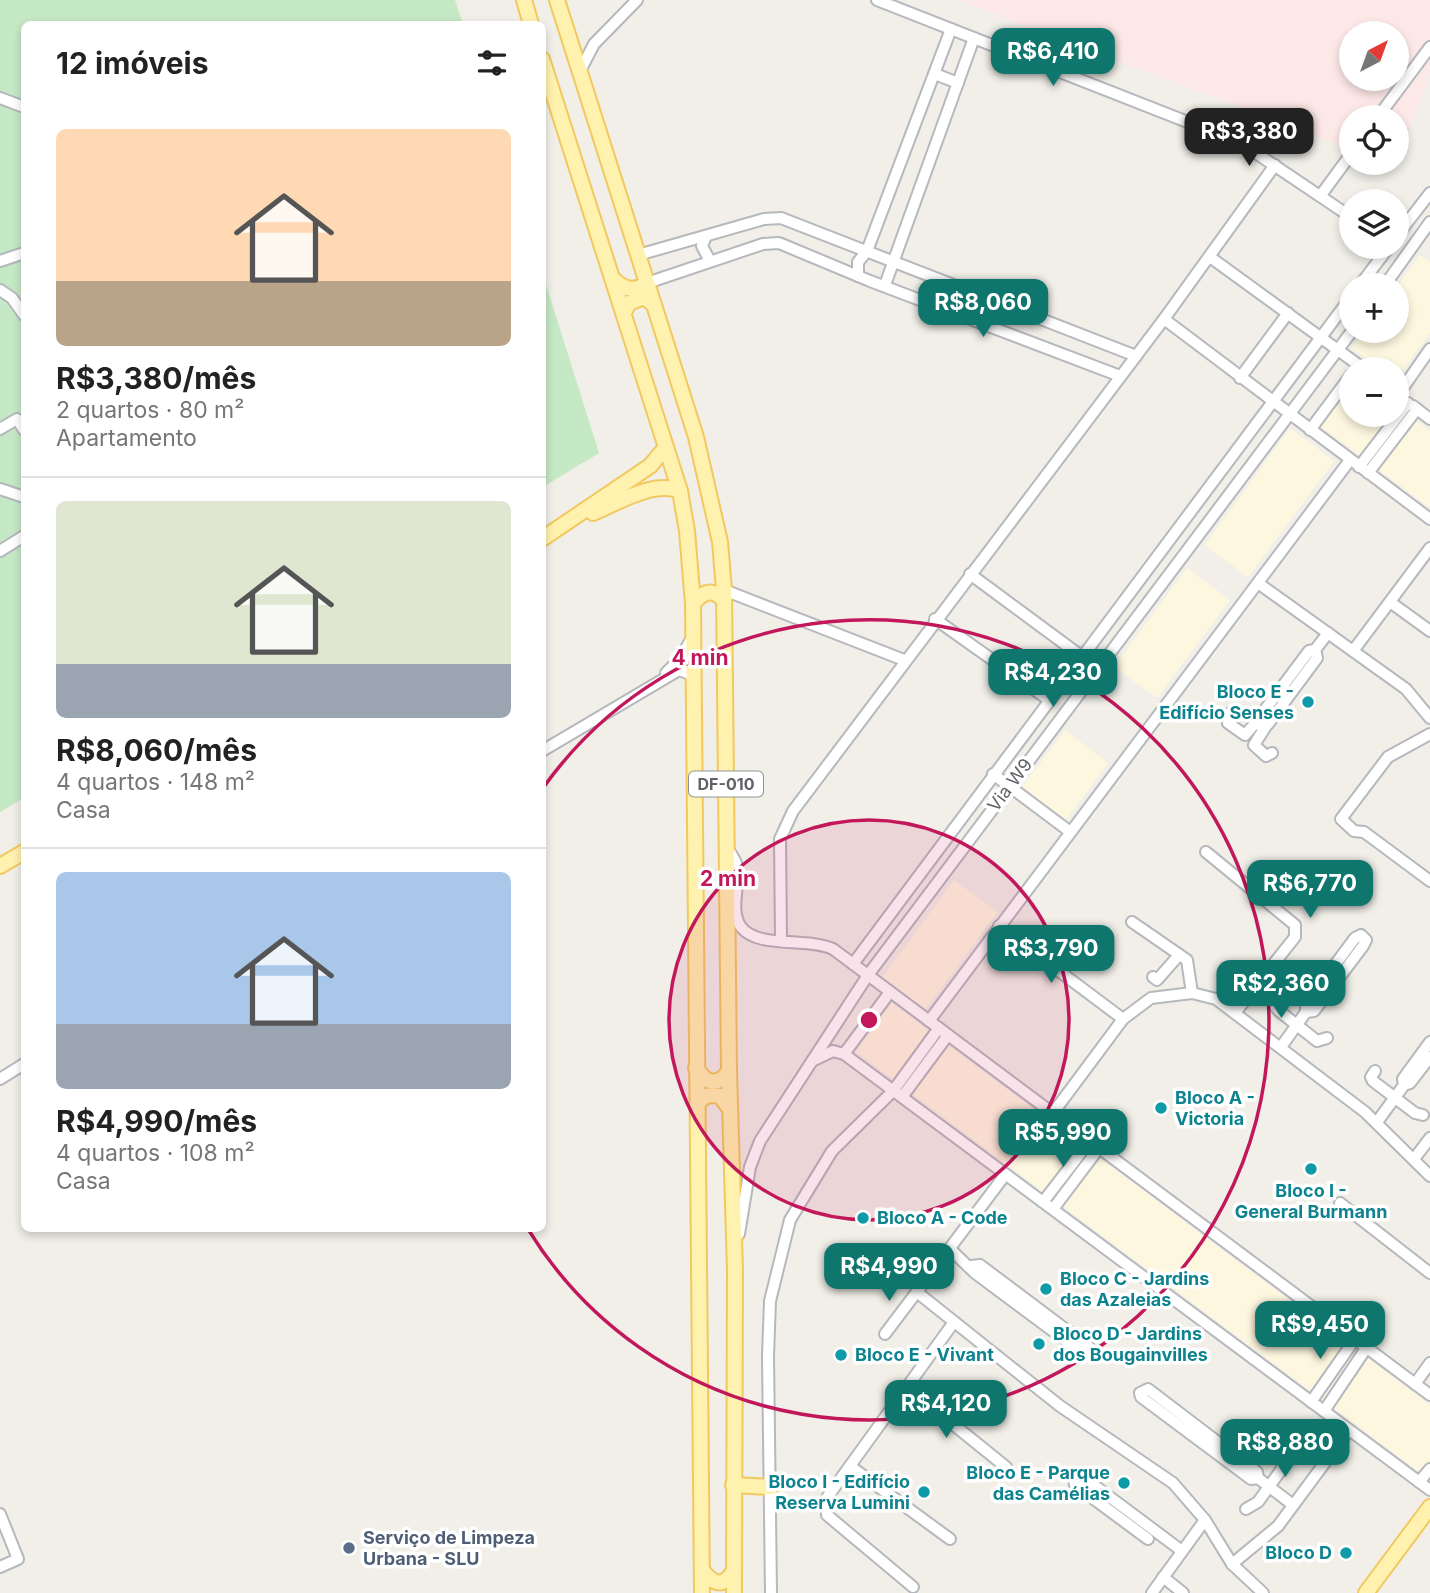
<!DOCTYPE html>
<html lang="pt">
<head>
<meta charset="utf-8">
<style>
  body { margin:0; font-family:Inter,sans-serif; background:#f2f2f2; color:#222; height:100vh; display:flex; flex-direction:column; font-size:26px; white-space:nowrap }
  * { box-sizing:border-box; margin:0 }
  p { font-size:23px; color:#767676 }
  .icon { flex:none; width:38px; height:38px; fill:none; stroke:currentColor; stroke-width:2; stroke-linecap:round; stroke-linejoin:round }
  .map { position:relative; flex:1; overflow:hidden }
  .drawer { position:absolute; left:21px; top:21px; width:525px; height:1211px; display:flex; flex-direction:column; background:#fff; border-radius:10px; box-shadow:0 4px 10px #0003 }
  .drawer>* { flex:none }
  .needle { width:46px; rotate:41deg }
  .tools { position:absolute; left:1339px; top:21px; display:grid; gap:14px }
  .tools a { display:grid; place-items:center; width:70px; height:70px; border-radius:50%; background:#fff; box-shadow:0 4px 10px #0003; font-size:35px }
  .price { position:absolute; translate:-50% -60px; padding:0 16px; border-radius:14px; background:#0f766e; color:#fff; font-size:23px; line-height:46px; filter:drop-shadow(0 2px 4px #0008) }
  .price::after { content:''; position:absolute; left:50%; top:42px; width:21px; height:16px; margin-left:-10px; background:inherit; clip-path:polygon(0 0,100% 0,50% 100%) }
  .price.selected { background:#222; color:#fff }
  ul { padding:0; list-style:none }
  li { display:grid; align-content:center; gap:14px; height:371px; padding:0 35px }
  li+li { border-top:2px solid #e0e0e0 }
  li span { display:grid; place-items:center; height:217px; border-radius:10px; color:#555 }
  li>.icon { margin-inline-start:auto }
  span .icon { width:126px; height:126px; fill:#fffc; stroke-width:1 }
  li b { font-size:30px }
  h2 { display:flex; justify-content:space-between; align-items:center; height:84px; padding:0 35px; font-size:30px }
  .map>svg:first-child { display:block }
</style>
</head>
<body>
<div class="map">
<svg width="1430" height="1593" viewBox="0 0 1430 1593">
  <rect width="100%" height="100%" fill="#f1efe8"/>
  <!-- commercial -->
  <g fill="#fef7e0">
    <path d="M 1420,255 L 1430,262 L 1430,333 L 1397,378 L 1396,369 L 1381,369 L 1352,348 L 1365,331 L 1396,331 L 1397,287 Z"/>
    <path d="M 1351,384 L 1351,415 L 1396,415 L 1397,406 L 1430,431 L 1430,508 L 1320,426 Z"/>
    <path d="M 1290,428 L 1334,461 L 1248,577 L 1205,545 Z"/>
    <path d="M 1187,568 L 1230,600 L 1157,698 L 1114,667 Z"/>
    <path d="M 1065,730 L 1108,763 L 1066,820 L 1022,787 Z"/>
    <path d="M 954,880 L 998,912 L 925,1010 L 882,978 Z"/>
    <path d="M 892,1003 L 1430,1405 L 1430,1480 L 856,1052 Z"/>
  </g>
  <!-- medical -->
  <path fill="#fce8e6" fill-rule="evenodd" d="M 957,0 L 1430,0 L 1430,73 L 1397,161 L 1396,117 L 1351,117 L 1351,149 ZM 1351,33 L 1396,33 L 1396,79 L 1351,79 Z"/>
  <!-- grass -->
  <g fill="#c5e8c5">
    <path d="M 0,0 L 455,0 L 463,24 L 24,24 L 24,798 L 0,812 Z"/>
    <path d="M 543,275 L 599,453 L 543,487 L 542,487 Z"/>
  </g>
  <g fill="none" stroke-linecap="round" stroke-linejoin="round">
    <defs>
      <g id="minor">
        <path d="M 877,0 L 1241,143 L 1351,217"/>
        <path d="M 580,71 L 594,44 L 637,0"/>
        <path d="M 935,74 L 958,83"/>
        <path d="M 0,98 L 24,107"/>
        <path d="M 1378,117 L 1430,47"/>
        <path d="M 1321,195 L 1351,154"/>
        <path d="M 706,236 L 702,246 L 710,261"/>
        <path d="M 1396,237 L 1430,193"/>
        <path d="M 638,255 L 764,219 L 781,218 L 1136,356"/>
        <path d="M 1210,257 L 1364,369"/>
        <path d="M 0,261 L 24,253"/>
        <path d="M 858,276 L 858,262 L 867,251 L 951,29"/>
        <path d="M 647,283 L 763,244 L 779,243 L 870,281 L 1120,376"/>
        <path d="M 885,285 L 974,38"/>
        <path d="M 1360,285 L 1389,247"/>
        <path d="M 1385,285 L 1430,222"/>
        <path d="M 0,290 L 12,298 L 24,315"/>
        <path d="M 1164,319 L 1430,519"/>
        <path d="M 1240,378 L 1288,313"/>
        <path d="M 1398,395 L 1430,349"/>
        <path d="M 1413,406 L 1430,419"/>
        <path d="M 0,429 L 17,419 L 24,430"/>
        <path d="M 1310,430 L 1351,375"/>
        <path d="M 1359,467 L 1408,403"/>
        <path d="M 1368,473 L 1417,409"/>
        <path d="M 0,489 L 24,497"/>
        <path d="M 0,551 L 24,536"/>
        <path d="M 970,574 L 1081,656"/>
        <path d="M 1258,583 L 1406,689 L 1430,718"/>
        <path d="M 724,590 L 904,660"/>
        <path d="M 1390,602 L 1430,631"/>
        <path d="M 935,619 L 1049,700"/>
        <path d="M 1315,650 L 1317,658 L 1268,724 L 1259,725 L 1258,719 L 1309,651 L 1315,650 L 1328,633"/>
        <path d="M 1353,651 L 1430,548"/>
        <path d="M 666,673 L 680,659 L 692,638"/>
        <path d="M 1230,713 L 1228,723 L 1245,735 L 1257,721"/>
        <path d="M 1266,726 L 1254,745 L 1266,756 L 1272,753"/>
        <path d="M 1430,734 L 1388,757 L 1341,819 L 1354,831 L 1364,832 L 1430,881"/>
        <path d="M 542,751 L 679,670 L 690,674 L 694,681"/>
        <path d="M 993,774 L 1069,831"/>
        <path d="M 728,849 C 730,853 734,858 736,863 C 742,882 728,909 741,927 C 758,949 806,937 833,949 L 1430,1395"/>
        <path d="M 1206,852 L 1295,925 L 1295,937 L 1235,1013"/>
        <path d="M 1132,922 L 1187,960 L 1192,993"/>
        <path d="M 999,926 L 1123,1019"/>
        <path d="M 781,941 L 780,839 L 793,811 L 1164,319 L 1275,165"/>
        <path d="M 853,964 L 1351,297"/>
        <path d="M 1153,977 L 1157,980 L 1179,955"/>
        <path d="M 1275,996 L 1274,1005 L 1279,1011 L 1317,1041 L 1327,1038"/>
        <path d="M 929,1021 L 1350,460"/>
        <path d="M 1281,1047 L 1306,1012 L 1314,1011 L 1363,946 L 1366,940 L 1361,935 L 1355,938 L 1306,1004 L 1306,1012"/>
        <path d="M 844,1054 L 890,992"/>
        <path d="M 812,1061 L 833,1051 L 844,1054 L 1430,1490"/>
        <path d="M 1375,1071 L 1371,1077 L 1373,1081 L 1415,1113 L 1423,1115"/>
        <path d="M 0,1079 L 24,1064"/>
        <path d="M 1404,1085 L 1403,1079 L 1430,1042"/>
        <path d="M 902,1097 L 948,1035"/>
        <path d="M 1053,1113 L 1123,1019 L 1151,998 L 1192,993 L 1216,999 L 1365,1112 L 1430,1176"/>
        <path d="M 1377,1122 L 1404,1085 L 1410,1083 L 1430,1057"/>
        <path d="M 1414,1159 L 1430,1138"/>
        <path d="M 1043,1202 L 1090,1141"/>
        <path d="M 1340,1203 L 1430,1273"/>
        <path d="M 1053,1209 L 1099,1148"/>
        <path d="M 739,1234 L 750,1167 L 760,1141 L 868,975 L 1352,331"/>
        <path d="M 950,1249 L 975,1273 L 1084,1354 L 1089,1354 L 1089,1347 L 980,1265 L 971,1266"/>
        <path d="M 918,1293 L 1060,1406 L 1173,1483 L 1205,1520 L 1232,1564 L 1263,1593"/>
        <path d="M 885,1334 L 1005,1175"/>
        <path d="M 1415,1384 L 1430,1363"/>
        <path d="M 907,1387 L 1006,1467"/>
        <path d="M 1311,1402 L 1355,1339"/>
        <path d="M 1324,1411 L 1367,1347"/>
        <path d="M 850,1466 L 950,1539"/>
        <path d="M 1258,1478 L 1251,1479 L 1141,1397 L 1140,1393 L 1148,1389 L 1257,1472 L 1258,1478 L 1293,1505"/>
        <path d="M 1419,1482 L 1430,1469"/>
        <path d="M 1246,1509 L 1258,1502 L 1281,1470 L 1283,1463 L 1279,1458"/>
        <path d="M 0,1514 L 18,1559 L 0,1567"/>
        <path d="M 1148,1539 L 1075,1485 L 1074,1479 L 1077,1476 L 1091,1483 L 1182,1551"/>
        <path d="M 1232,1564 L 1278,1526 L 1349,1430"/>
        <path d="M 1163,1577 L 1183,1593"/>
        <path d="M 913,1587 L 827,1515 L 826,1499 L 954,1322"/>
        <path d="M 771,1593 L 768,1356 L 770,1301 L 790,1220 L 832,1151 L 893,1091 L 939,1028"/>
        <path d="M 1152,1593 L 1205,1520"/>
      </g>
      <g id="major">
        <path d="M 524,0 L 531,24"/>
        <path d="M 557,0 L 696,437 L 720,542 L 724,590 L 729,1071 L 735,1271 L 734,1593"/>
        <path d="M 542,59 L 680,491 L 687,531 L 693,604 L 702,1593"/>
        <path d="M 612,278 C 623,289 634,293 647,283"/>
        <path d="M 624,312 L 629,303 L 644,297 L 653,304"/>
        <path d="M 593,513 C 617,503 654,480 680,491"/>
        <path d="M 542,539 L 650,466 L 666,447"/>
        <path d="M 693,604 C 702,591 714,588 724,601"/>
        <path d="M 0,866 L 24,852"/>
        <path d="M 696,1068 C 706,1084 718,1087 729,1071"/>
        <path d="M 697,1105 C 704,1095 709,1094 720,1096 L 730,1109"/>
        <path d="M 733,1485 L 771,1487"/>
        <path d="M 702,1570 C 712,1583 722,1589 733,1572"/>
        <path d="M 1366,1593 L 1430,1507"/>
      </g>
    </defs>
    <!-- minor casing -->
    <use href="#minor" stroke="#b5b8bc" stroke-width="14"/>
    <!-- major casing -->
    <use href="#major" stroke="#f2c960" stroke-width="18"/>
    <!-- minor -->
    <use href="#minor" stroke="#fff" stroke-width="10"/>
    <!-- major -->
    <use href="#major" stroke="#fff2af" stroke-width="14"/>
  </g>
  <!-- distance rings -->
  <circle cx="869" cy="1020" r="200" fill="#c2185b" fill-opacity=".12"/>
  <g fill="none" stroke="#c2185b" stroke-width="3.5">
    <circle cx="869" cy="1020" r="200"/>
    <path d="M543 788A400 400 0 1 1 528 1229"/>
  </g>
  <!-- markers -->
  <g fill="#0f9aa8" stroke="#fff" stroke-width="2.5">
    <circle cx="1308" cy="702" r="7"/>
    <circle cx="1161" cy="1108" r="7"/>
    <circle cx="1311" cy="1169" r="7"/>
    <circle cx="863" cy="1218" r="7"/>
    <circle cx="1046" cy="1289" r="7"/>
    <circle cx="1039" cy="1344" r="7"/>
    <circle cx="841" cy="1355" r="7"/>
    <circle cx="1124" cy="1483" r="7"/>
    <circle cx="924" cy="1492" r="7"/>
    <circle cx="1346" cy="1553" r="7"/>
  </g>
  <circle fill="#5c6f8a" stroke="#fff" stroke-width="2.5" cx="349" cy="1548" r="7"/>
  <g text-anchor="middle" stroke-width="7" stroke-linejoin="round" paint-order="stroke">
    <!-- shield labels -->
    <rect fill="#fff" stroke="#8f9295" stroke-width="2" x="689" y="771.5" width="74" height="25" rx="5"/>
    <g font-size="16" font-weight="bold" fill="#5f6368">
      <text x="726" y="790">DF-010</text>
    </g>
    <!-- culture labels -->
    <g font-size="18" font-weight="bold" fill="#0d838f" stroke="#fff" text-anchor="start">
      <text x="1294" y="698" text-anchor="end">Bloco E -<tspan x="1294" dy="21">Edifício Senses</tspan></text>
      <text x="1175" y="1104">Bloco A -<tspan x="1175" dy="21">Victoria</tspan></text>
      <text x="1311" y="1197" text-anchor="middle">Bloco I -<tspan x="1311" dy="21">General Burmann</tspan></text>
      <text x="877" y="1224">Bloco A - Code</text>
      <text x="1060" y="1285">Bloco C - Jardins<tspan x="1060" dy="21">das Azaleias</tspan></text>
      <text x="1053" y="1340">Bloco D - Jardins<tspan x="1053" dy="21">dos Bougainvilles</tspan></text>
      <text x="855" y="1361">Bloco E - Vivant</text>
      <text x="1110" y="1479" text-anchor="end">Bloco E - Parque<tspan x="1110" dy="21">das Camélias</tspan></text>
      <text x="910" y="1488" text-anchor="end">Bloco I - Edifício<tspan x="910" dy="21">Reserva Lumini</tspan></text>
      <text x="1332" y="1559" text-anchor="end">Bloco D</text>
    </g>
    <!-- street labels -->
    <g font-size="18" fill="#5f6368" stroke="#fff">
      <text transform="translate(1010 785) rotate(-53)" y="6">Via W9</text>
    </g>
    <!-- service labels -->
    <g font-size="18" font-weight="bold" fill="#4e5e75" stroke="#fff" text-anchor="start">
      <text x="363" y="1544">Serviço de Limpeza<tspan x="363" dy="21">Urbana - SLU</tspan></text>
    </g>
  </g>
  <circle cx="869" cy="1020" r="10" fill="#c2185b" stroke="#fff" stroke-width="3.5"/>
  <g font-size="21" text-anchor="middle" font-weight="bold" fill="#c2185b" stroke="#fff" stroke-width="7" stroke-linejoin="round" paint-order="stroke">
    <text x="700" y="665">4 min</text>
    <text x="728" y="886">2 min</text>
  </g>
</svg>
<div class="tools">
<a><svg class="needle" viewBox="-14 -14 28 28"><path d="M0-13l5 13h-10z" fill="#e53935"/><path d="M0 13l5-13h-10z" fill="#767676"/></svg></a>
<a><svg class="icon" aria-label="locate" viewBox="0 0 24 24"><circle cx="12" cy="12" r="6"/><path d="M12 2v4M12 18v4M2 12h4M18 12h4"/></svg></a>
<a><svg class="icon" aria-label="layers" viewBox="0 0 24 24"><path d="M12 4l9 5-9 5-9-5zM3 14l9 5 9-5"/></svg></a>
<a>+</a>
<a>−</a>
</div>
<b class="price" style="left:1053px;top:88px">R$6,410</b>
<b class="price selected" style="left:1249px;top:168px">R$3,380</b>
<b class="price" style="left:983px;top:339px">R$8,060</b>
<b class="price" style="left:1053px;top:709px">R$4,230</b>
<b class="price" style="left:1310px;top:920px">R$6,770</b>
<b class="price" style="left:1051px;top:985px">R$3,790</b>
<b class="price" style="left:1281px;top:1020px">R$2,360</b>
<b class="price" style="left:1063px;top:1169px">R$5,990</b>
<b class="price" style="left:889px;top:1303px">R$4,990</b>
<b class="price" style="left:1320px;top:1361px">R$9,450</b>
<b class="price" style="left:946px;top:1440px">R$4,120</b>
<b class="price" style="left:1285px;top:1479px">R$8,880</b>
<section class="drawer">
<h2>12 imóveis<svg class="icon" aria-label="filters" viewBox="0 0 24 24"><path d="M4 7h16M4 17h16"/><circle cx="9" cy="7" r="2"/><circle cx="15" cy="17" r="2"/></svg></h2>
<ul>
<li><span style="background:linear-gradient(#ffd9b3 70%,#b9a48a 0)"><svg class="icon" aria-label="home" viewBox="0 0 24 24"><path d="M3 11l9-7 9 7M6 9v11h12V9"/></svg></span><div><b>R$3,380/mês</b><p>2 quartos · 80 m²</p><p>Apartamento</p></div></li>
<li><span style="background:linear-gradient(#dfe7d0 75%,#9aa5b1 0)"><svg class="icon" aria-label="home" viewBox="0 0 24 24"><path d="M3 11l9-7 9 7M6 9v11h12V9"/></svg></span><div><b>R$8,060/mês</b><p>4 quartos · 148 m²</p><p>Casa</p></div></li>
<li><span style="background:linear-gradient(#a9c7e8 70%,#9aa5b1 0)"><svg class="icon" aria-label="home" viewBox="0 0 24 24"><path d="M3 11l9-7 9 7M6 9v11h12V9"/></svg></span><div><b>R$4,990/mês</b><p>4 quartos · 108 m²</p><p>Casa</p></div></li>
</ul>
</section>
</div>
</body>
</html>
